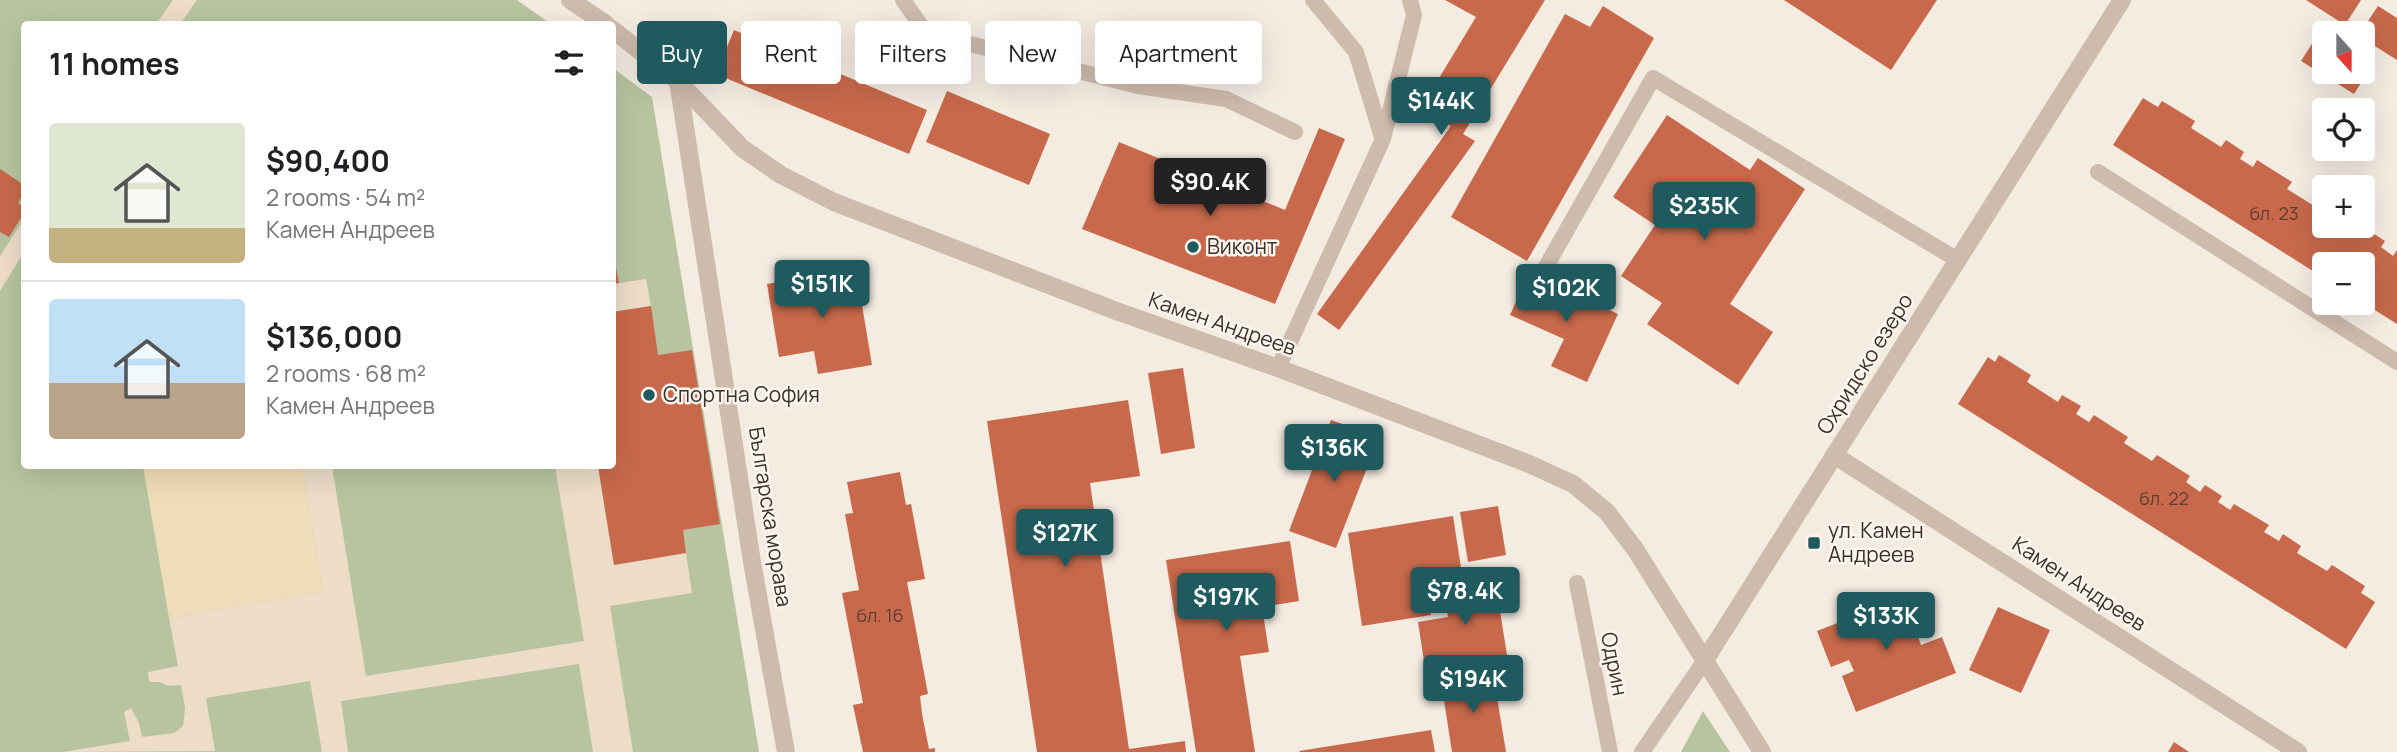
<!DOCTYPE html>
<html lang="en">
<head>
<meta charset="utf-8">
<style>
  body { margin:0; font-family:Manrope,sans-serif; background:#f2f2f2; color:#202124; height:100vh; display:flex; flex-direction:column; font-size:26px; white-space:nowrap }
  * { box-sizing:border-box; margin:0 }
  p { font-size:23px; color:#757577 }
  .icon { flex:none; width:38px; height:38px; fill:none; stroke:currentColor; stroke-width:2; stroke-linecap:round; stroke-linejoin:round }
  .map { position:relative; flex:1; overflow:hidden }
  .drawer { position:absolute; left:21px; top:21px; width:595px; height:448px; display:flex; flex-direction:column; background:#fff; border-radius:7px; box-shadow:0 7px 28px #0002 }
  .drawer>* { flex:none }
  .hud { position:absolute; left:637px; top:21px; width:665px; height:63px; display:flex; gap:14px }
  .needle { width:46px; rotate:159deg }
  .controls { position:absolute; left:2312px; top:21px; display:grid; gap:14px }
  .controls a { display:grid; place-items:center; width:63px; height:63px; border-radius:7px; background:#fff; box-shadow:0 7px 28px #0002; font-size:35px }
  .price { position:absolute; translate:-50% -60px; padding:0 16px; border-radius:7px; background:#1f5a5e; color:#fff; font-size:23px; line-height:46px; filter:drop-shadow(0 2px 4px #0008) }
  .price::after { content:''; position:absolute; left:50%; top:42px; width:21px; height:16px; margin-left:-10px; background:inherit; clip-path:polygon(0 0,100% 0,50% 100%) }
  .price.active { background:#222; color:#fff }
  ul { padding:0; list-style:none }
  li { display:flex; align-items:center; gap:21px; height:175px; padding:0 28px }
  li+li { border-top:2px solid #e0e0e0 }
  li span { display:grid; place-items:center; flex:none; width:196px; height:140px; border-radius:7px; color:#555 }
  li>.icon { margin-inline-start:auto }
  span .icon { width:84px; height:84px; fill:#fffc; stroke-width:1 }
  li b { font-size:30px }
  h2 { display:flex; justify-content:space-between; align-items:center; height:84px; padding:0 28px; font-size:30px }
  .chip { padding:0 24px; border-radius:7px; background:#fff; box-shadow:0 7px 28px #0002; font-size:24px; line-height:63px }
  .chip.active { background:#1f5a5e; color:#fff }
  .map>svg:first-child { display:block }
</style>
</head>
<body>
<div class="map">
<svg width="2397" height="752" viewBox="0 0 2397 752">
  <rect width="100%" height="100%" fill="#f4ebe1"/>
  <!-- green -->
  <g fill="#b8c4a0">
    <path d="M 0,0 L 517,0 L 551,24 L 24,24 L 24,466 L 612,466 L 613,68 L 652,97 L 759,752 L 0,752 Z"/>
    <path d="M 1703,711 L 1730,752 L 1681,752 Z"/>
  </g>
  <!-- sand -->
  <path fill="#efdcb8" d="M 143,466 L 302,466 L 323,592 L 169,618 Z"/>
  <!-- plaza -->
  <g fill="#ecdcc8">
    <path d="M 173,0 L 197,0 L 180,24 L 156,24 Z"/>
    <path d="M 24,219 L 24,252 L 0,291 L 0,256 Z"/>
    <path d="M 646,279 L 651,306 L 613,312 L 613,284 Z"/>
    <path d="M 302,466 L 332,466 L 366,676 L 584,641 L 555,466 L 598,466 L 614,565 L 686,553 L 692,593 L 610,606 L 633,752 L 593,752 L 579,664 L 341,701 L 348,752 L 322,752 L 310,681 L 206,698 L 215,751 L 63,752 L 130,741 L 124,712 L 131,708 L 139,723 L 142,737 L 174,733 L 183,726 L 185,708 L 181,685 L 168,686 L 159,682 L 149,682 L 148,672 L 178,666 L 169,618 L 323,592 Z"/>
  </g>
  <!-- building -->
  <g fill="#c8694b">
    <path d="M 1445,0 L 1545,0 L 1463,134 L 1475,141 L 1339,330 L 1317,314 L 1451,126 L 1421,108 L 1476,17 Z"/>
    <path d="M 1784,0 L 1937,0 L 1891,70 Z"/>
    <path d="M 2306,0 L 2361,0 L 2345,25 Z"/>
    <path d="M 1603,6 L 1654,38 L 1527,261 L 1451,217 L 1565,14 L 1590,27 Z"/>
    <path d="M 2378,6 L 2397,18 L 2397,60 L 2362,38 L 2362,33 L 2360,33 Z"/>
    <path d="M 2322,28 L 2330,33 L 2324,33 L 2324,72 L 2362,72 L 2362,53 L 2375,61 L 2354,94 L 2301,61 Z"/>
    <path d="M 734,30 L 927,110 L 909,154 L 716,74 Z"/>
    <path d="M 947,91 L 1050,134 L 1029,185 L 926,142 Z"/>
    <path d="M 2143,98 L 2158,107 L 2162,101 L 2195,121 L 2191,128 L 2221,147 L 2226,140 L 2244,152 L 2240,159 L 2253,167 L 2257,160 L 2292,182 L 2287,189 L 2316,207 L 2320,200 L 2324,203 L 2324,226 L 2350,226 L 2349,228 L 2364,237 L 2368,230 L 2385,241 L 2381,247 L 2393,256 L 2397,250 L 2397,324 L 2362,302 L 2362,264 L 2324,264 L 2324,278 L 2113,145 Z"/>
    <path d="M 1667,115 L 1750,170 L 1758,158 L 1805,189 L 1730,304 L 1773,332 L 1738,385 L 1647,324 L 1662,303 L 1621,276 L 1655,225 L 1613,197 Z"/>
    <path d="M 1319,128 L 1345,139 L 1275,304 L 1082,229 L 1119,142 L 1285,210 Z"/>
    <path d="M 0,169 L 24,185 L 24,193 L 18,203 L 24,207 L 24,213 L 9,237 L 0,232 Z"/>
    <path d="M 612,262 L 615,262 L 619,283 L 612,284 Z"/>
    <path d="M 856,269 L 872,365 L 818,374 L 814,351 L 779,357 L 767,284 Z"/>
    <path d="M 1529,273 L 1618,314 L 1587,382 L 1551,366 L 1564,339 L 1510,315 Z"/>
    <path d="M 651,306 L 658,355 L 692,350 L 720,524 L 683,530 L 686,553 L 614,565 L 598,466 L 612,466 L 612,312 Z"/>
    <path d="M 1999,355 L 2031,375 L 2027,382 L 2058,402 L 2062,395 L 2081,406 L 2076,414 L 2089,422 L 2094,415 L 2128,437 L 2124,443 L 2152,461 L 2157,455 L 2190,476 L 2186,482 L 2200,492 L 2205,485 L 2222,496 L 2218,502 L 2230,510 L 2234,504 L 2269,525 L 2264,532 L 2279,541 L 2283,534 L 2301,546 L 2297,553 L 2327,571 L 2332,565 L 2365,586 L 2361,593 L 2375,602 L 2346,649 L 1958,404 L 1988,357 L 1995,362 Z"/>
    <path d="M 1183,368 L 1195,448 L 1161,454 L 1148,373 Z"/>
    <path d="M 1128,400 L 1140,476 L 1090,483 L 1129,749 L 1185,741 L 1186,752 L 1037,752 L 987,421 Z"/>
    <path d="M 1331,420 L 1379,437 L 1336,548 L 1289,531 Z"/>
    <path d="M 900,472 L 906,505 L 911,504 L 925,579 L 907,582 L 928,694 L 920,696 L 922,714 L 929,749 L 935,748 L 935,752 L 863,752 L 853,705 L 863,703 L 842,593 L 859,590 L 845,514 L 853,513 L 847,482 Z"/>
    <path d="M 1498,506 L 1506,555 L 1468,562 L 1460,512 Z"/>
    <path d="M 1453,516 L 1461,568 L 1425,574 L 1431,615 L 1362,626 L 1348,533 Z"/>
    <path d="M 1290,541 L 1299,601 L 1262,607 L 1269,652 L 1240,656 L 1255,752 L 1196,752 L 1166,560 Z"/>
    <path d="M 1495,580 L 1507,655 L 1425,668 L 1418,622 L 1448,617 L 1443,588 Z"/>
    <path d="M 1917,592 L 1931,629 L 1917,634 L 1921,645 L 1942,637 L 1956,673 L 1856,712 L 1842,676 L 1854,671 L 1849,660 L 1831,667 L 1817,631 Z"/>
    <path d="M 1998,607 L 2050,630 L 2021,693 L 1969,670 Z"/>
    <path d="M 1493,673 L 1506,752 L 1452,752 L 1441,681 Z"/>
    <path d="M 1431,730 L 1435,752 L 1300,752 L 1299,751 Z"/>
    <path d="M 2174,742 L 2189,752 L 2168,752 Z"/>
  </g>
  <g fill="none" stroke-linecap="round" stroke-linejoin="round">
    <!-- lane -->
    <g stroke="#cdbbac" stroke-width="16">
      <path d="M 903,0 L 926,33 L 1138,86 L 1226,99 L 1295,132"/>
      <path d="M 1313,0 L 1356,52 L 1382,137"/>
      <path d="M 2098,172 L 2397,362"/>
      <path d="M 1543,272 L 1653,78 L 1958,260"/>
      <path d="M 1278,368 L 1383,139 L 1414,15 L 1410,0"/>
      <path d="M 1577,583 L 1610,752"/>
      <path d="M 1642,752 L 1705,660"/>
    </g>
    <!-- street -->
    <g stroke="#cdbbac" stroke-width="18">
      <path d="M 570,0 L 606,24"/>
      <path d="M 612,29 L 678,81 L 742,148 L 781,175 L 834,202 L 1119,312 L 1278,368 L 1527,463 L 1573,484 L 1607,512 L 1635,549 L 1762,752"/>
      <path d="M 678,81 L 752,562 L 786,752"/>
      <path d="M 1834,455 L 2298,752"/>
      <path d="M 1705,660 L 2122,0"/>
    </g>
  </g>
  <!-- markers -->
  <g fill="#1f5a5e" stroke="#fbf5ee" stroke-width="2.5">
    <circle cx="1193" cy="247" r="7"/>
    <circle cx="649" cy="395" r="7"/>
    <rect x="1807" y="536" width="14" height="14" rx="3.5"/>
  </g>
  <g text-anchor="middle" stroke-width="5" stroke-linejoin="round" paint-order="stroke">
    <!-- number labels -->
    <g font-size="18" fill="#5e3e33">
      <text x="2274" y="220">бл. 23</text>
      <text x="2164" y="505">бл. 22</text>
      <text x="880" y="622">бл. 16</text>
    </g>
    <!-- poi labels -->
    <g font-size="21" fill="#3b302b" stroke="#fbf5ee" text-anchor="start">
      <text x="1207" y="254">Виконт</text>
      <text x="663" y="402">Спортна София</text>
      <text x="1828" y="538">ул. Камен<tspan x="1828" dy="24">Андреев</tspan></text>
    </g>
    <!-- street labels -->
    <g font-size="21" fill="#3b302b" stroke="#fbf5ee">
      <text transform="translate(1222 324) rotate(19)" y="7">Камен Андреев</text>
      <text transform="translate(1865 364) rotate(-58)" y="7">Охридско езеро</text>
      <text transform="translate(770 517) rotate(81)" y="7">Българска морава</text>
      <text transform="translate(2079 584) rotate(33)" y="7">Камен Андреев</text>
      <text transform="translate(1614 664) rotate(79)" y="7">Одрин</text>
    </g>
  </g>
</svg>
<div class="controls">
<a><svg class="needle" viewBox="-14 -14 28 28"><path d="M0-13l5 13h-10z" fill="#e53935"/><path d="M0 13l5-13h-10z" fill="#757577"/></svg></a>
<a><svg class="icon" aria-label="locate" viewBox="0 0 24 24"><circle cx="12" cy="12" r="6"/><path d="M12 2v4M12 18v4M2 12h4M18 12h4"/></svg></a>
<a>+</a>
<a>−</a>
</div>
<b class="price" style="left:1441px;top:137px">$144K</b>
<b class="price active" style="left:1210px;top:218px">$90.4K</b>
<b class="price" style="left:1704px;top:242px">$235K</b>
<b class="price" style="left:822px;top:320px">$151K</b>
<b class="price" style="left:1566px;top:324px">$102K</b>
<b class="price" style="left:1334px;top:484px">$136K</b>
<b class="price" style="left:1065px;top:569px">$127K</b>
<b class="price" style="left:1465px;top:627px">$78.4K</b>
<b class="price" style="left:1226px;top:633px">$197K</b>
<b class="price" style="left:1886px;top:652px">$133K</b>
<b class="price" style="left:1473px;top:715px">$194K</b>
<div class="hud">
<a class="chip active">Buy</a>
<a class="chip">Rent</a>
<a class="chip">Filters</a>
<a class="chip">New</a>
<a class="chip">Apartment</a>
</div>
<section class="drawer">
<h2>11 homes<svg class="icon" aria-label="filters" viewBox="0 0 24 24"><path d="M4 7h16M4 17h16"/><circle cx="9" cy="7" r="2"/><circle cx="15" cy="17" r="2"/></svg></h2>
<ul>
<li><span style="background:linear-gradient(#dfe7d0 75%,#c2b280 0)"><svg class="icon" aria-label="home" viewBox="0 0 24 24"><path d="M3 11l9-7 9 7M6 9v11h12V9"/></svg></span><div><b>$90,400</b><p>2 rooms · 54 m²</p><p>Камен Андреев</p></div></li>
<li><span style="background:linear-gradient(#bfe0f5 60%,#b9a48a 0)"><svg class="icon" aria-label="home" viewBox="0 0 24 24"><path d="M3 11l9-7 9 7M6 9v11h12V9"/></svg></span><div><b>$136,000</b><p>2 rooms · 68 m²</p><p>Камен Андреев</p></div></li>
</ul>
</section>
</div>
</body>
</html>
